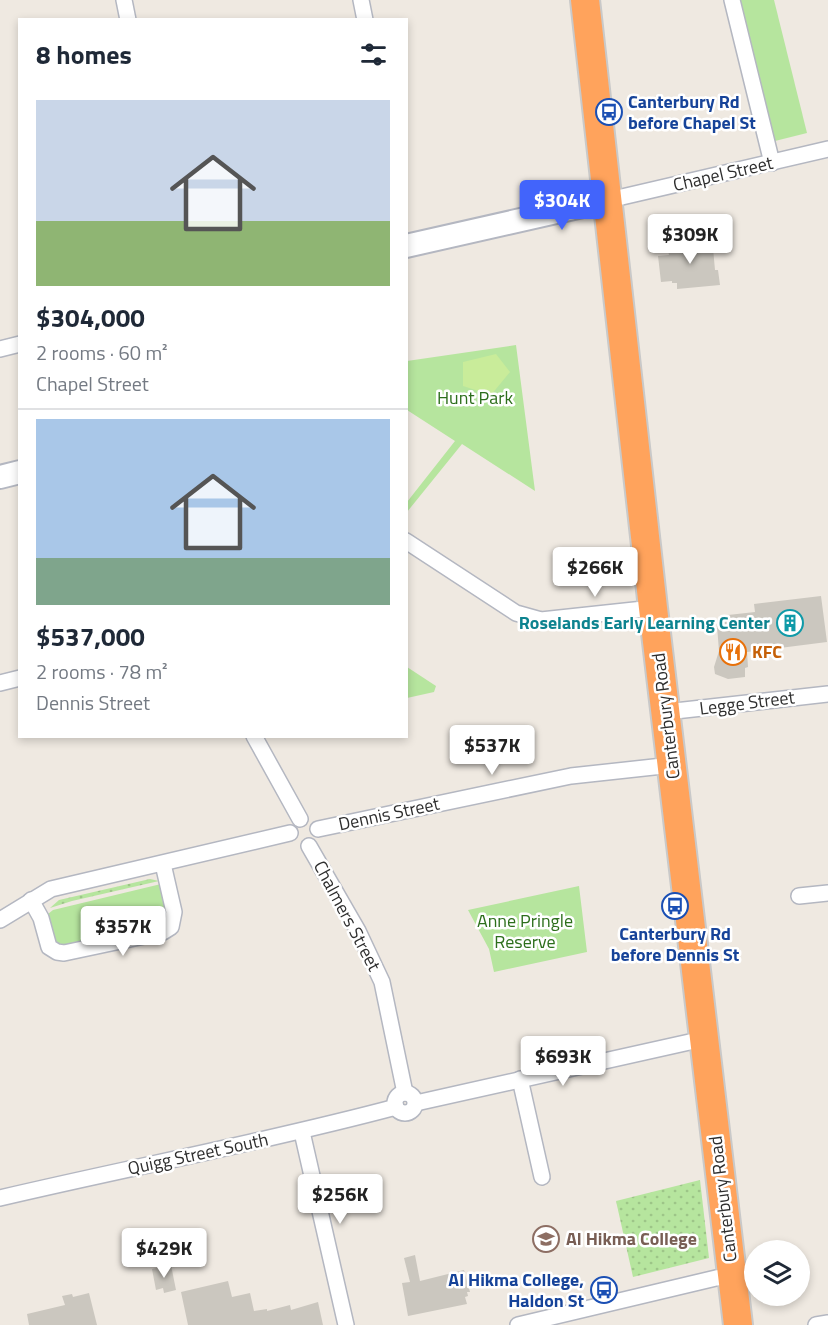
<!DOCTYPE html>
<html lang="en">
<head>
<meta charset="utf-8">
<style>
  body { margin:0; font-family:"Titillium Web",sans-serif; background:#f6f6f7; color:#1f2937; height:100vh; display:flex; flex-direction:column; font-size:22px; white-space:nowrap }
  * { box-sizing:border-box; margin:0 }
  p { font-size:20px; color:#747a83 }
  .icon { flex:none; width:33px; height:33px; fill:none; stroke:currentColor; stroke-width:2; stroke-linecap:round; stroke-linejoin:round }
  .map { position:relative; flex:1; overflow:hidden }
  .panel { position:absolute; left:18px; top:18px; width:390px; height:720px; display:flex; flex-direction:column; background:#fff; border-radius:0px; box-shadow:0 3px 9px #0003 }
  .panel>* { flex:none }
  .buttons { position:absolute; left:744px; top:1240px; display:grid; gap:12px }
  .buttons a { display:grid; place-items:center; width:66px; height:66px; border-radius:50%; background:#fff; box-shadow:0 3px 9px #0003; font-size:30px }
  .price { position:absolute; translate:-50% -51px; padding:0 14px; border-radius:6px; background:#fff; color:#222; font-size:20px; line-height:39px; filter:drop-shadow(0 2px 3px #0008) }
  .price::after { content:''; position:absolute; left:50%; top:36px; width:18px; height:14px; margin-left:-9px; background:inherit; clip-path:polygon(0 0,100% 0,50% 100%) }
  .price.on { background:#4264fb; color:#fff }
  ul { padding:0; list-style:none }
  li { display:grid; align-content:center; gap:12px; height:318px; padding:0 18px }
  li+li { border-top:2px solid #e0e1e3 }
  li span { display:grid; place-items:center; height:186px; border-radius:0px; color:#555 }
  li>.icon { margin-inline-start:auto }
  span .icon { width:108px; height:108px; fill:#fffc; stroke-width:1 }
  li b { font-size:26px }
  h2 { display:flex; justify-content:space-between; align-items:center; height:72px; padding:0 18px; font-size:26px }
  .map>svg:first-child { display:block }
</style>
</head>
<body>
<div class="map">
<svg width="828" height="1325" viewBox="0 0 828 1325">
  <defs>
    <pattern id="grass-dots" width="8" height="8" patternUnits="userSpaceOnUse" patternTransform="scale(1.5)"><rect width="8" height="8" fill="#b6e59e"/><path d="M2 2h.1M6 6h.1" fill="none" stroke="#9dc588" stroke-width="1.8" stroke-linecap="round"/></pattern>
  </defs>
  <rect width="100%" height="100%" fill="#efe9e1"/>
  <!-- grass -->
  <g fill="url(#grass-dots)">
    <path d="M 150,879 L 159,881 L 72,901 L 50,908 L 59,900 Z"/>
    <path d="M 700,1180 L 709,1258 L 633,1277 L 616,1201 Z"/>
  </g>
  <!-- park -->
  <g fill="#b6e59e">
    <path d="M 740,0 L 774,0 L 807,133 L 775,141 Z"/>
    <path d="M 516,345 L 535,491 L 462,444 L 407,512 L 407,502 L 455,441 L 407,410 L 407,361 Z"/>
    <path d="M 407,667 L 436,686 L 434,692 L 407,698 Z"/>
    <path d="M 161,884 L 167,916 L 163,923 L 64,946 L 55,942 L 48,914 L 53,910 Z"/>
    <path d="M 579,886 L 587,952 L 494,972 L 489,949 L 468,910 Z"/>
  </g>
  <!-- pitch -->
  <path fill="#c9ec9a" d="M 496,354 L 510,372 L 491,395 L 463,386 L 463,362 Z"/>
  <!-- building -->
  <g fill="#cbc7bf">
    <path d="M 712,237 L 715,270 L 718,270 L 720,285 L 677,289 L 677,283 L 672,283 L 672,281 L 661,282 L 658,256 L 669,255 L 667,246 L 690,243 L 690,240 Z"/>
    <path d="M 821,596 L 827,642 L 747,652 L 748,667 L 745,668 L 745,677 L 728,679 L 715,674 L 714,667 L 719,651 L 717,626 L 720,625 L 719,616 L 755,612 L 754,604 Z"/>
    <path d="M 415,1255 L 420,1281 L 464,1270 L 470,1292 L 467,1292 L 468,1296 L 465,1297 L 467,1304 L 408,1316 L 402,1283 L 410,1282 L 404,1258 Z"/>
    <path d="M 171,1265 L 176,1290 L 164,1293 L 163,1288 L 156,1290 L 152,1269 Z"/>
    <path d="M 228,1281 L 232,1297 L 250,1293 L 254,1311 L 267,1309 L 267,1311 L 290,1305 L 291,1310 L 318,1302 L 323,1325 L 188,1325 L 181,1292 Z"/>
    <path d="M 89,1293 L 97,1325 L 29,1325 L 27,1314 L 65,1305 L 62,1296 L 72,1294 L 73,1297 Z"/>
  </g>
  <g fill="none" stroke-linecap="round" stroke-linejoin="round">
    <defs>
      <g id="street">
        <path d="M 124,0 L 128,20"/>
        <path d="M 361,0 L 365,20"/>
        <path d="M 732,0 L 772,163"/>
        <path d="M 609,200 L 828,149"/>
        <path d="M 0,349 L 20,344"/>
        <path d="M 406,541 L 516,613 L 541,620 L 653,608"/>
        <path d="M 0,683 L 20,678"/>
        <path d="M 666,712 L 828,694"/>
        <path d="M 254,736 L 300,819"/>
        <path d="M 318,829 L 571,776 L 672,765"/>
        <path d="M 309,846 L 358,931 L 382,982 L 405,1093"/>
        <path d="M 799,896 L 828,893"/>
        <path d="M 31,900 L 41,918 L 49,947 L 57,952 L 64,953 L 163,932 L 171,927 L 174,912 L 163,864"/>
        <path d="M 0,920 L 51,889 L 290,833"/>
        <path d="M 520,1079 L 542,1177"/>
        <circle cx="405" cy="1103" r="10"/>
        <path d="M 416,1103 L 703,1039"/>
        <path d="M 302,1132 L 346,1325"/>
        <path d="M 0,1198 C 132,1167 265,1142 396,1107"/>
        <path d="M 518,1325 L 716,1278 L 732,1276"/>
        <path d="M 816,1325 L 828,1323"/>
      </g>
      <g id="secondary">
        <path d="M 406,246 L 609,200"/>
        <path d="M 0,477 L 20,472"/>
      </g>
      <path id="highway" d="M 585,0 L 653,608 L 738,1325"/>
    </defs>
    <!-- street casing -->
    <use href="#street" stroke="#b4b7c1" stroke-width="18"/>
    <!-- secondary casing -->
    <use href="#secondary" stroke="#b4b7c1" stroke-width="26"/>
    <!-- highway casing -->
    <use href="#highway" stroke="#c9c9c9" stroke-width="32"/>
    <!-- street -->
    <use href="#street" stroke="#fff" stroke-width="15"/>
    <!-- secondary -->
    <use href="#secondary" stroke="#fff" stroke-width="22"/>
    <!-- highway -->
    <use href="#highway" stroke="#ffa35c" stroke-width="28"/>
  </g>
  <!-- icons -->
  <defs>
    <symbol id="bus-ring" viewBox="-11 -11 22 22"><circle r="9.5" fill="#fff" stroke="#1a4fb4" stroke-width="1.5"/><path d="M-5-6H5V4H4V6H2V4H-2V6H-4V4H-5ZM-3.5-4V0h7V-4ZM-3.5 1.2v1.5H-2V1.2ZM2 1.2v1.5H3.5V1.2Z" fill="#1a4fb4"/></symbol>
    <symbol id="building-ring" viewBox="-11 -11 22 22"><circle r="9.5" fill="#fff" stroke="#0f9aa8" stroke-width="1.5"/><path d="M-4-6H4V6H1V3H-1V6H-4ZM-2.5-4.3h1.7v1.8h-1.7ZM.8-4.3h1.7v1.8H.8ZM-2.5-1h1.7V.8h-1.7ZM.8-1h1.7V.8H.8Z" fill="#0f9aa8"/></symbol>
    <symbol id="restaurant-ring" viewBox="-11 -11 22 22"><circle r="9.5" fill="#fff" stroke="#e8710a" stroke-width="1.5"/><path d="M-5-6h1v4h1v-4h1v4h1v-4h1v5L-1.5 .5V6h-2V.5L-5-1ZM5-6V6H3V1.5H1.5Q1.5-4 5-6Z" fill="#e8710a"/></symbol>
    <symbol id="school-ring" viewBox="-11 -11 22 22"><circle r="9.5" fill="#fff" stroke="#8d6e63" stroke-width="1.5"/><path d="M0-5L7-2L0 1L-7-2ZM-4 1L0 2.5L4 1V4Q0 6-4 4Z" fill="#8d6e63"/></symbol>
  </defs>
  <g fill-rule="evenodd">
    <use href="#bus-ring" x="594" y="97" width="30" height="30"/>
    <use href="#building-ring" x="775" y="608" width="30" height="30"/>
    <use href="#restaurant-ring" x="718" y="637" width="30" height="30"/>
    <use href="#bus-ring" x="660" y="891" width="30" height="30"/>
    <use href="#school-ring" x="531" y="1224" width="30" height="30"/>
    <use href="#bus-ring" x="589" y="1275" width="30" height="30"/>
  </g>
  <g text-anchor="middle" stroke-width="5" stroke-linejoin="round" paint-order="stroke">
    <!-- transit labels -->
    <g font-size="18" font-weight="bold" fill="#164399" stroke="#fff" text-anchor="start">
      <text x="628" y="108">Canterbury Rd<tspan x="628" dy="21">before Chapel St</tspan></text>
      <text x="675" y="940" text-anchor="middle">Canterbury Rd<tspan x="675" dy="21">before Dennis St</tspan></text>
      <text x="584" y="1286" text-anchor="end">Al Hikma College,<tspan x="584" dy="21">Haldon St</tspan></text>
    </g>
    <!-- street labels -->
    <g font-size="18" fill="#2e2e2e" stroke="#fff">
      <text transform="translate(723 174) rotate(-13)" y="6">Chapel Street</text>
      <text transform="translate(747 703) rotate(-7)" y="6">Legge Street</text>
      <text transform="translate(666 716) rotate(-97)" y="6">Canterbury Road</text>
      <text transform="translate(389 814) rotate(-12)" y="6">Dennis Street</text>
      <text transform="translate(347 916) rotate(62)" y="6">Chalmers Street</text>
      <text transform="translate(198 1154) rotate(-12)" y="6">Quigg Street South</text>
      <text transform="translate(723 1199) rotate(-97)" y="6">Canterbury Road</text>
    </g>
    <!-- park labels -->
    <g font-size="18" fill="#2c6e1b" stroke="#fff">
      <text x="475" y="404">Hunt Park</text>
      <text x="525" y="927">Anne Pringle<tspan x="525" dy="21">Reserve</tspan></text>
    </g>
    <!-- culture labels -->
    <g font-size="18" font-weight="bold" fill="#0d838f" stroke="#fff" text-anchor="end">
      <text x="770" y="629">Roselands Early Learning Center</text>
    </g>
    <!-- food labels -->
    <g font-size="18" font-weight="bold" fill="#c56008" stroke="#fff" text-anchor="start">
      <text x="752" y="658">KFC</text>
    </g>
    <!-- education labels -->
    <g font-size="18" font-weight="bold" fill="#785e54" stroke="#fff" text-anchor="start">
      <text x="566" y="1245">Al Hikma College</text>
    </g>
  </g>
</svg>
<div class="buttons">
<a><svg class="icon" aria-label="layers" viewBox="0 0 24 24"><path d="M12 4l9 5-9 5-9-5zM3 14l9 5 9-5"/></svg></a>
</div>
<b class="price on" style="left:562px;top:231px">$304K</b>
<b class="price" style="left:690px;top:265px">$309K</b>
<b class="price" style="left:595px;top:598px">$266K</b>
<b class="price" style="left:492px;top:776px">$537K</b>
<b class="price" style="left:123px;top:957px">$357K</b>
<b class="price" style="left:563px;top:1087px">$693K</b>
<b class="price" style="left:340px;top:1225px">$256K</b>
<b class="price" style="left:164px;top:1279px">$429K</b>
<section class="panel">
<h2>8 homes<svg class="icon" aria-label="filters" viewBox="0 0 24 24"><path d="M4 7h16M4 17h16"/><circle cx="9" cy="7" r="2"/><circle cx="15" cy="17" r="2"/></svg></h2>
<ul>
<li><span style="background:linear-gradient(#c9d6e8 65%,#8fb573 0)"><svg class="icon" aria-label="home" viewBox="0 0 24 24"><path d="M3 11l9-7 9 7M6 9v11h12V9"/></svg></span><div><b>$304,000</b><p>2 rooms · 60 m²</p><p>Chapel Street</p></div></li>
<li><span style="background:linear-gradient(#a9c7e8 75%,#7fa58c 0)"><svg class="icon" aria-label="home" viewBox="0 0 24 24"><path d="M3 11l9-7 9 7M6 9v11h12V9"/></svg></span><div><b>$537,000</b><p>2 rooms · 78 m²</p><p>Dennis Street</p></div></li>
</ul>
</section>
</div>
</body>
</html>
